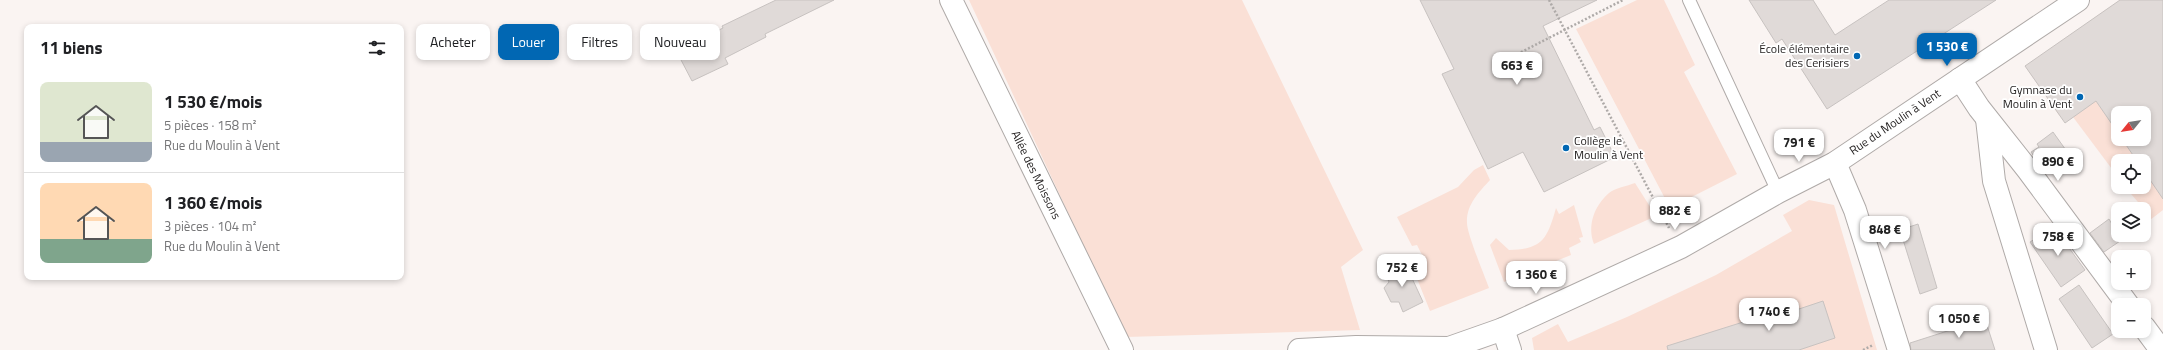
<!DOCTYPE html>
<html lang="fr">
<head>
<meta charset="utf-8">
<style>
  body { margin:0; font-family:"Titillium Web",sans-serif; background:#f2f2f2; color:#202124; height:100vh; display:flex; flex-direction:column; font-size:15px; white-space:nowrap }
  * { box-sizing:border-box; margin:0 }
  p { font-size:13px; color:#757577 }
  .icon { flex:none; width:22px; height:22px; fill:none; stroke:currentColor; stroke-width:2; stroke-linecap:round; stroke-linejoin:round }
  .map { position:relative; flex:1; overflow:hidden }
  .drawer { position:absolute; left:24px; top:24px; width:380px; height:256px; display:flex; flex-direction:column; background:#fff; border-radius:8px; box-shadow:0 2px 6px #0003 }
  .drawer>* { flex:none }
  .banner { position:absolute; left:416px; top:24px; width:380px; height:36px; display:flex; gap:8px }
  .needle { width:26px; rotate:240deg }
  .tools { position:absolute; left:2111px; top:106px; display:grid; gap:8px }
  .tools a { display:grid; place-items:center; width:40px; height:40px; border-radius:8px; background:#fff; box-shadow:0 2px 6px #0003; font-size:20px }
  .price { position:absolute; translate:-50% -34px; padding:0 9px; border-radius:8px; background:#fff; color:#222; font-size:13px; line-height:26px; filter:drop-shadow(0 1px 2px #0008) }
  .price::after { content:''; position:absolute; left:50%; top:24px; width:12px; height:9px; margin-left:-6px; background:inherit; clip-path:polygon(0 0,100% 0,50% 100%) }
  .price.active { background:#0167b3; color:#fff }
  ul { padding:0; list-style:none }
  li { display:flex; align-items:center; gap:12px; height:100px; padding:0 16px }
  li+li { border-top:1px solid #e0e0e0 }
  li span { display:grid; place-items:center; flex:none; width:112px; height:80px; border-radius:8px; color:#555 }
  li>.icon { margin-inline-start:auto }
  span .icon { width:48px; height:48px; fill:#fffc; stroke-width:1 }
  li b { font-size:17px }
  h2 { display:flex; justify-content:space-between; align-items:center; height:48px; padding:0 16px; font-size:17px }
  .pill { padding:0 14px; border-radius:8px; background:#fff; box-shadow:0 2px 6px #0003; font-size:14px; line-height:36px }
  .pill.active { background:#0167b3; color:#fff }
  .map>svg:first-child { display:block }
</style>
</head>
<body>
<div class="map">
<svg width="2163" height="350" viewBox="0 0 2163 350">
  <rect width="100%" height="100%" fill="#faf4f2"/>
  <!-- green -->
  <g fill="#fae0d6" fill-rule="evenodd">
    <path d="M 969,0 L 1242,0 L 1363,250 L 1341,267 L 1360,330 L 1126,337 Z"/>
    <path d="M 1637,0 L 1664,0 L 1695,65 L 1684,72 L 1737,174 L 1670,208 L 1576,29 Z"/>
    <path d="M 2120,0 L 2163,0 L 2163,210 L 2150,220 L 2144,209 L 2125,187 L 2144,187 L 2144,161 L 2118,161 L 2118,177 L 2067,109 L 2059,115 L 2025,66 ZM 2118,113 L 2144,113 L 2144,139 L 2118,139 Z"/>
    <path d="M 1483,165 L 1490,180 C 1479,192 1466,205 1467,223 C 1467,234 1484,274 1489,288 L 1430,311 L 1414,271 L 1426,263 L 1417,245 L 1412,246 L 1397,217 L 1458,187 L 1474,170 Z"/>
    <path d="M 1635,183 L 1656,216 L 1594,244 C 1587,226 1594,206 1609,193 C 1615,188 1627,186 1635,183 Z"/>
    <path d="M 1809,200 L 1834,205 L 1877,350 L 1534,350 L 1532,338 L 1558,324 L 1568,342 L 1627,317 L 1716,275 L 1792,231 L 1783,215 Z"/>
    <path d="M 1574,205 L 1583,237 L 1579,238 L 1581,242 L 1569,248 L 1571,255 L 1504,282 L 1490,245 L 1496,238 L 1509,250 C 1542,249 1547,240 1556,208 L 1559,214 Z"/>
  </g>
  <!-- building -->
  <g fill="#e0dad8" stroke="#c7c2c0">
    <path d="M 776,0 L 834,0 L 765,34 L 766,37 L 725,58 L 728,64 L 692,81 L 680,58 L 697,49 L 695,46 L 715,36 L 713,33 L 723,28 L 722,26 Z"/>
    <path d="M 1420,0 L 1597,0 L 1543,26 L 1594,130 L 1600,127 L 1615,157 L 1544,192 L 1523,152 L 1488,169 L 1442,74 L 1454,69 Z"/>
    <path d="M 1749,0 L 1813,0 L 1835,35 L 1889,0 L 1996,0 L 1827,109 L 1782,39 L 1776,43 Z"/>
    <path d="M 2120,0 L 2163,0 L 2163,199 L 2144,171 L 2144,161 L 2137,161 L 2122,139 L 2144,139 L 2144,113 L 2118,113 L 2118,133 L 2096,101 L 2065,123 L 2025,66 Z"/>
    <path d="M 2053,132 L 2068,153 L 2045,171 L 2031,152 L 2039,147 L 2037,144 Z"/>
    <path d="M 2109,219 L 2118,235 L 2123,239 L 2104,252 L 2090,233 Z"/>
    <path d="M 1918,224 L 1937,288 L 1920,294 L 1900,230 Z"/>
    <path d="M 2054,227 L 2085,270 L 2061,287 L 2030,242 Z"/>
    <path d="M 1405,263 L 1423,302 L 1403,312 L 1399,302 L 1391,302 L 1384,288 L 1389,282 L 1385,273 Z"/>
    <path d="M 2079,285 L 2113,334 L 2092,348 L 2059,299 Z"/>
    <path d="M 1823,301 L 1835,338 L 1799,350 L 1668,350 L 1667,346 L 1794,306 L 1796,310 Z"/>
    <path d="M 1985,319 L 1995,350 L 1911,350 L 1910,343 Z"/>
  </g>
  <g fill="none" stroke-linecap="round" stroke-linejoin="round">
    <defs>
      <path id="lane" d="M 1689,0 L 1778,192"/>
      <g id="street">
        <path d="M 951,0 L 1122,350"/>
        <path d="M 1960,79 L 1979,108 L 2028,170 L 2128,305"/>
        <path d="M 1987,119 L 1994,181 L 2046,350"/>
        <path d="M 1835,163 L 1855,210 L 1899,350"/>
        <path d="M 2144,327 L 2161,350"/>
        <path d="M 1503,329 L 1510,350"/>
        <path d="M 1299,350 L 1356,347 L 1449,348 L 1503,329 L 1681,247 L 1778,192 L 1835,163 L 2078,0"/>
      </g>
    </defs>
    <!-- lane casing -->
    <use href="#lane" stroke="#afaaa8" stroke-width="14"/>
    <!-- street casing -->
    <use href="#street" stroke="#afaaa8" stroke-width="24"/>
    <!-- path -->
    <g stroke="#aeaaa8" stroke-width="2.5" stroke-dasharray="2 2" stroke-linecap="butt">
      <path d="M 1549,0 L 1669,228"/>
      <path d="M 1496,65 L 1623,0"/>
      <path d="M 1863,350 L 1873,345"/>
    </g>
    <!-- lane -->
    <use href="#lane" stroke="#fff" stroke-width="12"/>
    <!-- street -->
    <use href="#street" stroke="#fff" stroke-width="22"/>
  </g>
  <!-- markers -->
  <g fill="#0167b3" stroke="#fff" stroke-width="1.5">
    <circle cx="1857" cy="56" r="4"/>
    <circle cx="2080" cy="97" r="4"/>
    <circle cx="1566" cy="148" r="4"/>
  </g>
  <g text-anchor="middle" stroke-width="3.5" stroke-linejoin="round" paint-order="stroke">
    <!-- poi labels -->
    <g font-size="12" fill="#272424" stroke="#fff" text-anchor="end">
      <text x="1849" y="53">École élémentaire<tspan x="1849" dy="14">des Cerisiers</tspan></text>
      <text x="2072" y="94">Gymnase du<tspan x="2072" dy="14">Moulin à Vent</tspan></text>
      <text x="1574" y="145" text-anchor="start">Collège le<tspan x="1574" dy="14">Moulin à Vent</tspan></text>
    </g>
    <!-- street labels -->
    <g font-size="12" fill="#272424" stroke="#fff">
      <text transform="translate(1895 122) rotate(-34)" y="4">Rue du Moulin à Vent</text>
      <text transform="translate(1036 175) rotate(64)" y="4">Allée des Moissons</text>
    </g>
  </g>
</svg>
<div class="tools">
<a><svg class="needle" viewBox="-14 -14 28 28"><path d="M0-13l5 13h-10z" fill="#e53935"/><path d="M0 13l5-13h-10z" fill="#757577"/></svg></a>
<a><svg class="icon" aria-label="locate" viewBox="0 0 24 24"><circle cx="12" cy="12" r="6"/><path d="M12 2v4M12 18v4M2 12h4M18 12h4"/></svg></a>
<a><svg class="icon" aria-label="layers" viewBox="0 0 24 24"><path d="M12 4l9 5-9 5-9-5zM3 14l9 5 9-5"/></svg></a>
<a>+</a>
<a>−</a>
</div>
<b class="price active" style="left:1947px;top:67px">1 530 €</b>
<b class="price" style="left:1517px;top:86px">663 €</b>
<b class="price" style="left:1799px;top:163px">791 €</b>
<b class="price" style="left:2058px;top:182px">890 €</b>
<b class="price" style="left:1675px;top:231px">882 €</b>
<b class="price" style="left:1885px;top:250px">848 €</b>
<b class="price" style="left:2058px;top:257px">758 €</b>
<b class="price" style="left:1402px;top:288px">752 €</b>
<b class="price" style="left:1536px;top:295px">1 360 €</b>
<b class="price" style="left:1769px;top:332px">1 740 €</b>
<b class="price" style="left:1959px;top:339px">1 050 €</b>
<div class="banner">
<a class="pill">Acheter</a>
<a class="pill active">Louer</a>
<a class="pill">Filtres</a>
<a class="pill">Nouveau</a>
</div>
<section class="drawer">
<h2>11 biens<svg class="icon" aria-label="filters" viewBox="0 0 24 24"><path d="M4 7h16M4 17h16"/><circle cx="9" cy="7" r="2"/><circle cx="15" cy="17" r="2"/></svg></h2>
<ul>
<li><span style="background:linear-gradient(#dfe7d0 75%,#9aa5b1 0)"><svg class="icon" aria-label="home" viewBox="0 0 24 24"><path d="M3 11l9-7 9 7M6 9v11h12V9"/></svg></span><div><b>1 530 €/mois</b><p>5 pièces · 158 m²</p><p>Rue du Moulin à Vent</p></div></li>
<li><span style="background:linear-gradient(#ffd9b3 70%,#7fa58c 0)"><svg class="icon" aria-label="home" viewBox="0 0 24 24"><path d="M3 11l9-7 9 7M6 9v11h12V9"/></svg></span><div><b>1 360 €/mois</b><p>3 pièces · 104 m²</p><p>Rue du Moulin à Vent</p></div></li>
</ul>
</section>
</div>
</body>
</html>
